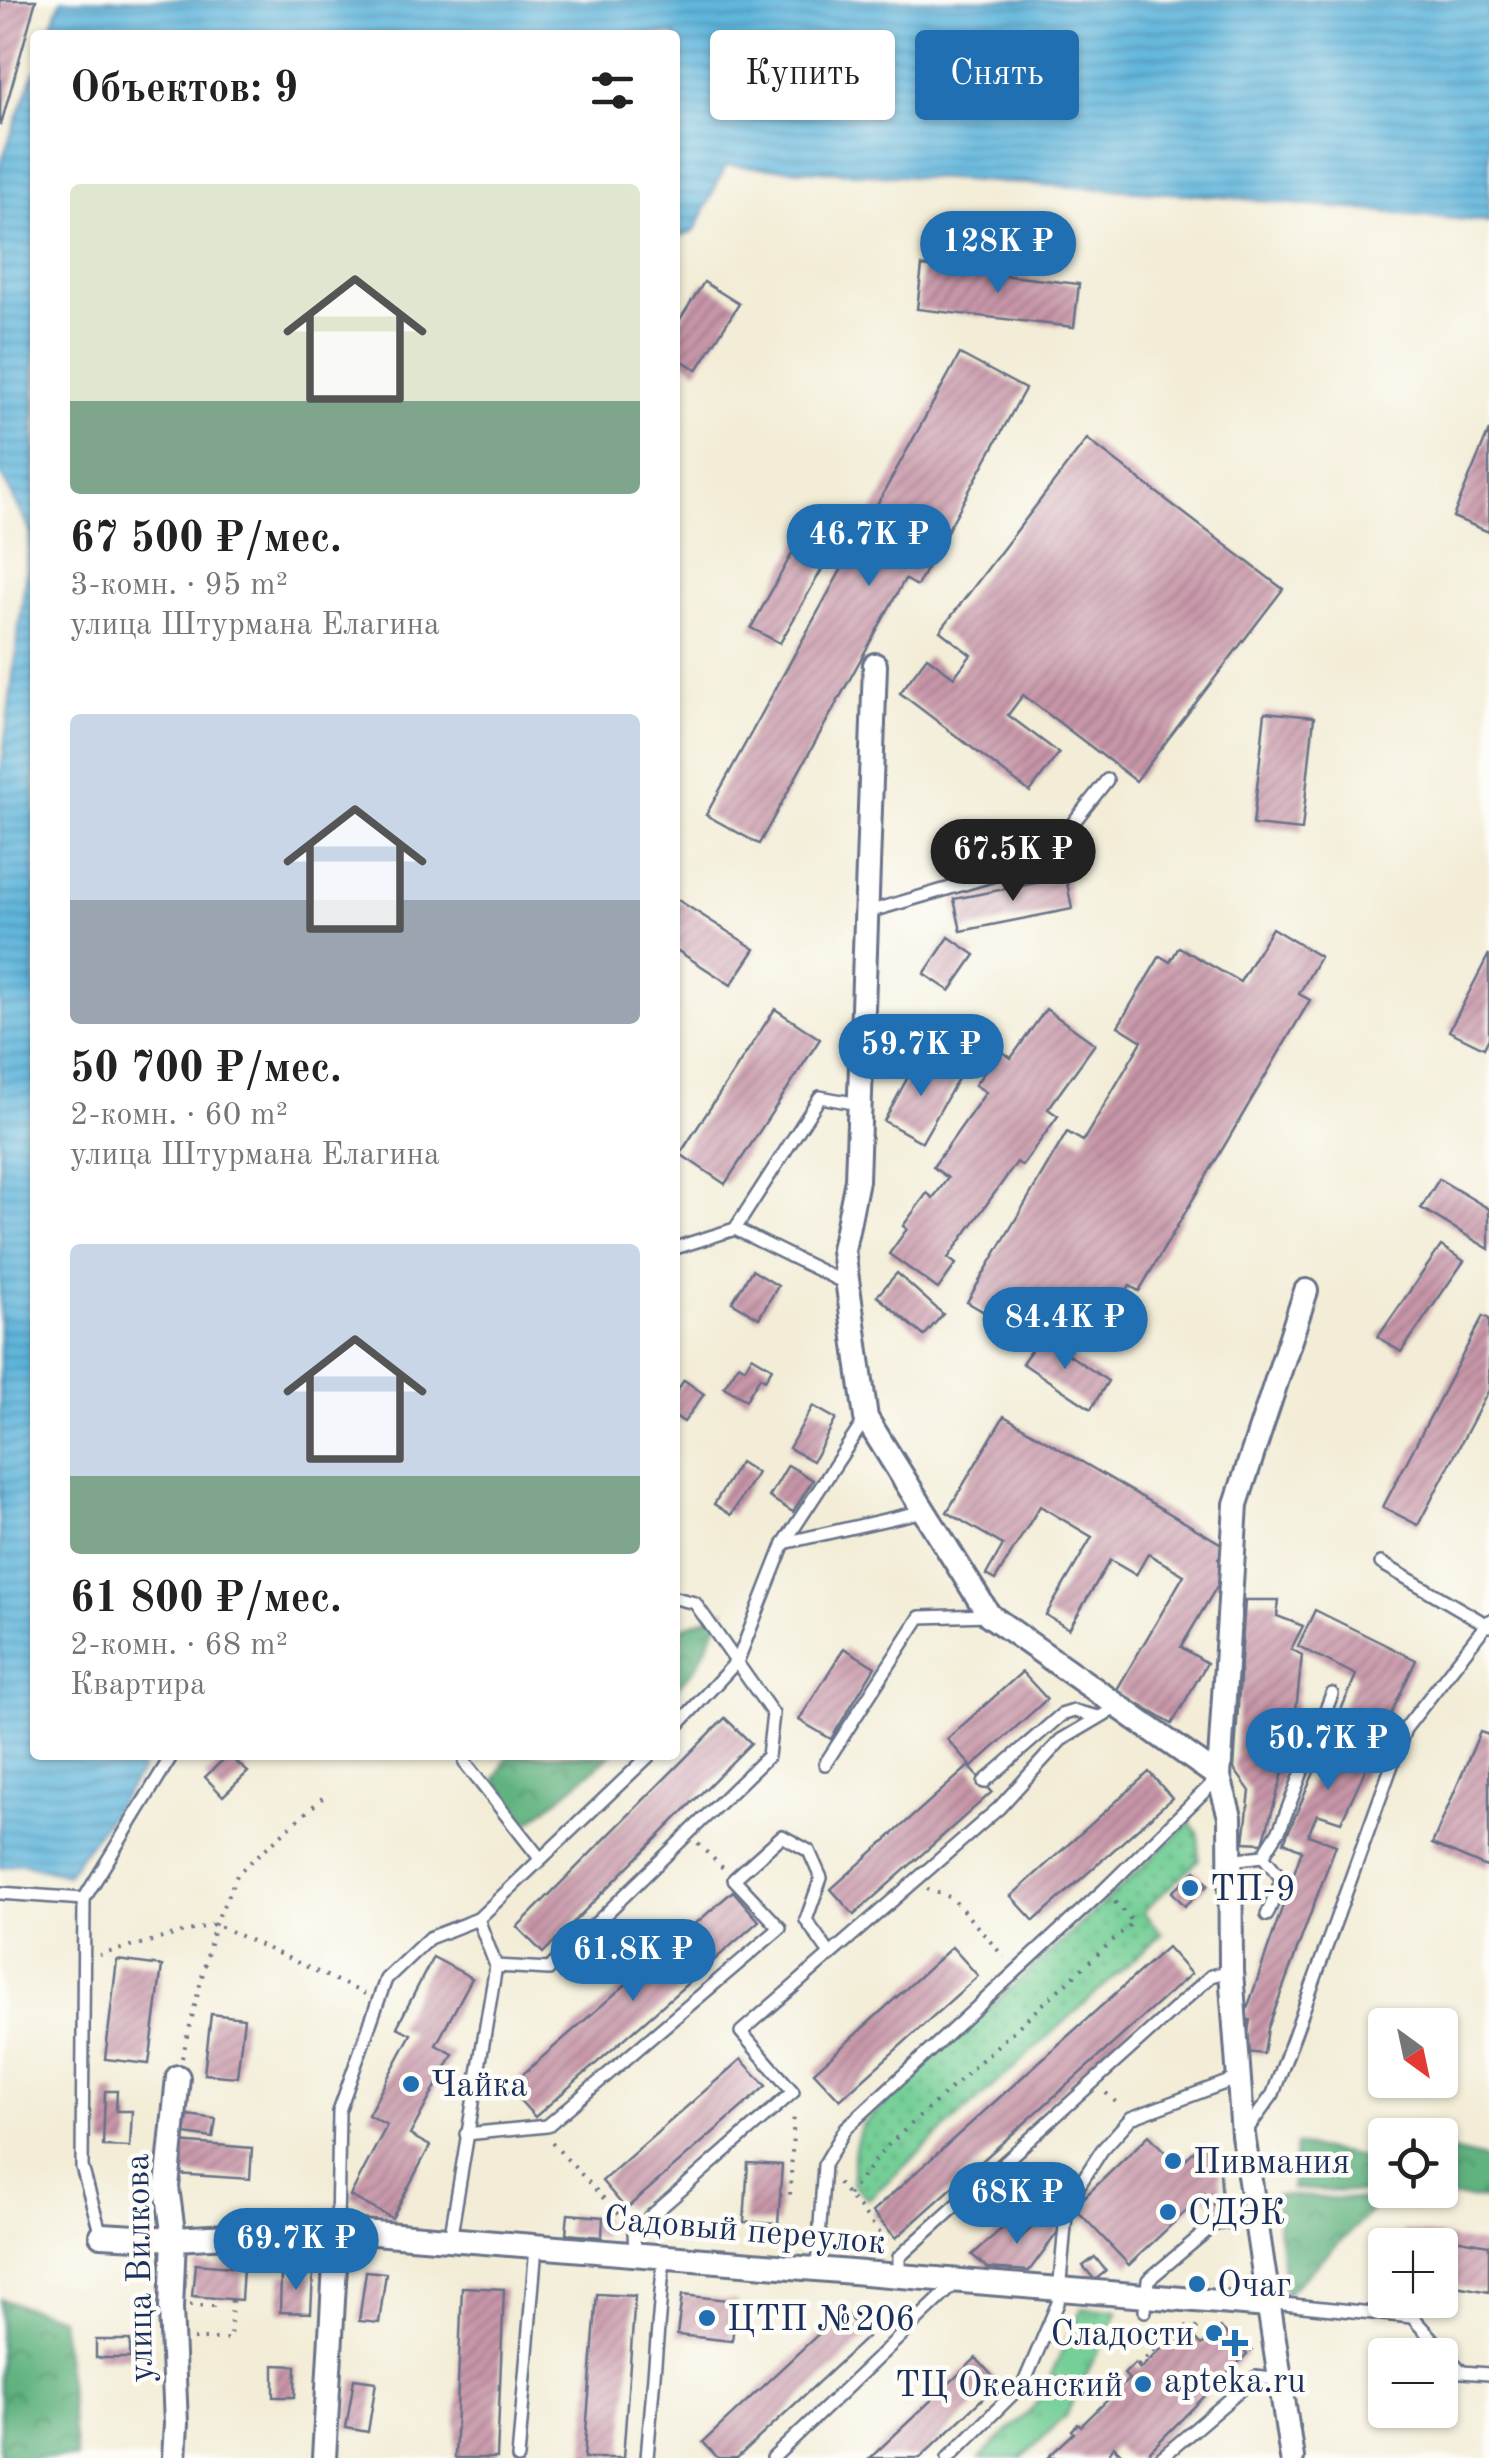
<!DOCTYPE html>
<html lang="ru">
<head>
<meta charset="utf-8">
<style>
  body { margin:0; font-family:"Old Standard TT",serif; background:#f6f6f6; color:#222; height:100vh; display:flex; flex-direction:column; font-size:38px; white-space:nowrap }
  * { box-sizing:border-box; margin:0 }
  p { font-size:32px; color:#767676 }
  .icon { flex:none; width:55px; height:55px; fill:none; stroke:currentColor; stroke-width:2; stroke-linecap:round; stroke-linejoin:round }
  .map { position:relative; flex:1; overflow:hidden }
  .side { position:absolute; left:30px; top:30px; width:650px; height:1730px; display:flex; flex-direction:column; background:#fff; border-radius:10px; box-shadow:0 2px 8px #0004 }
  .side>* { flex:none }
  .hud { position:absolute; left:710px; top:30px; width:628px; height:90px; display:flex; gap:20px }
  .needle { width:65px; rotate:147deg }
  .controls { position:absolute; left:1368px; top:2008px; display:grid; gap:20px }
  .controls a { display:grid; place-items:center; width:90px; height:90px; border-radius:10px; background:#fff; box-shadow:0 2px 8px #0004; font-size:50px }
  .price { position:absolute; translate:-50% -85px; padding:0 22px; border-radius:35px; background:#1f6fb2; color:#fff; font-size:32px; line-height:65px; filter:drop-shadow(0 2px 5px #0008) }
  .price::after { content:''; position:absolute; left:50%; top:60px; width:30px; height:22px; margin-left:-15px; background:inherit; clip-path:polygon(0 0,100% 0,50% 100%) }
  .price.active { background:#222; color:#fff }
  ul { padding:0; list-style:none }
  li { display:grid; align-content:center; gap:20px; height:530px; padding:0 40px }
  li span { display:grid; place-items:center; height:310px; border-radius:10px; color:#555 }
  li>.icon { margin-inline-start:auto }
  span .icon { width:180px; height:180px; fill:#fffc; stroke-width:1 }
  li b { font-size:42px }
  h2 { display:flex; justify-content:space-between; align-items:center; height:120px; padding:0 40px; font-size:42px }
  .tag { padding:0 35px; border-radius:10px; background:#fff; box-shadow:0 2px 8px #0004; font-size:35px; line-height:90px }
  .tag.active { background:#1f6fb2; color:#fff }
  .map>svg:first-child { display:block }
</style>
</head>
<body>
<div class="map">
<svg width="1489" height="2458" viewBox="0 0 1489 2458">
  <defs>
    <pattern id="grass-tufts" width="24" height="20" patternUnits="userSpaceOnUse" patternTransform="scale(2.5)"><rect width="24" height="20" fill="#75cf96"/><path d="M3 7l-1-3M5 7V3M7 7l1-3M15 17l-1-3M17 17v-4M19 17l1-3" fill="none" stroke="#5fa87e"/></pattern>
    <pattern id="forest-crowns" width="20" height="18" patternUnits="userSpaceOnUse" patternTransform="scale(2.5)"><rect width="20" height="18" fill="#60b27f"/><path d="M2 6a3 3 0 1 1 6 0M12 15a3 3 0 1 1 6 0" fill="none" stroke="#4e916b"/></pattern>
    <pattern id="park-dots" width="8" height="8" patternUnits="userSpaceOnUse" patternTransform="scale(2.5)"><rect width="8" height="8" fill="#75cf96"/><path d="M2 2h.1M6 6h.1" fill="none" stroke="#5fa87e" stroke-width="1.8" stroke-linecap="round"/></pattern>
    <pattern id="water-rules" width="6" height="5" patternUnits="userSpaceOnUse" patternTransform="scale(2.5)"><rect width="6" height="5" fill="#60b6dc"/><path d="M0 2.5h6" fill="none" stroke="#4e94b6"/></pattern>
    <pattern id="building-hatch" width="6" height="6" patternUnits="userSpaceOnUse" patternTransform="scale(2.5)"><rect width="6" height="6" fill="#c896a8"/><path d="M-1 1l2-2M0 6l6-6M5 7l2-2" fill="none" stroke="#a27b8c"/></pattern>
  </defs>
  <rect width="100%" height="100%" fill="#fdfcf7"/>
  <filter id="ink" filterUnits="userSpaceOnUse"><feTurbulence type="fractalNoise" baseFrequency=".01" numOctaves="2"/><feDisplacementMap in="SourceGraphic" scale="20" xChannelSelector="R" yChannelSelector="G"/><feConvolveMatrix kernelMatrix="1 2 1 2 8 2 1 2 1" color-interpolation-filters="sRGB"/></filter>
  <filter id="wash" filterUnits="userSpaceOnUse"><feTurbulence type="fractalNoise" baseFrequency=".0048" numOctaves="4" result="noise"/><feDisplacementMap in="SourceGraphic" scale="40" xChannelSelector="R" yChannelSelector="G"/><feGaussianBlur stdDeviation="2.25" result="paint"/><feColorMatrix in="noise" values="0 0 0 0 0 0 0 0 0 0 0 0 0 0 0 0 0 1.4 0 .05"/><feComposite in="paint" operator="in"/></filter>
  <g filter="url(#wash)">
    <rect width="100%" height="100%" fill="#f3edd7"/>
    <!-- grass -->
    <path fill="url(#grass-tufts)" stroke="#487f7a" stroke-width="2.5" d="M 1082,2308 L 1118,2311 L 1066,2415 L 1022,2458 L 980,2458 L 1031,2410 L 1042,2395 Z"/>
    <!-- forest -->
    <g fill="url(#forest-crowns)" stroke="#3e706e" stroke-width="2.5">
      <path d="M 724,1611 L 697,1666 L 675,1690 L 675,1630 Z"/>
      <path d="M 508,1755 L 611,1755 L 529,1823 L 495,1780 Z"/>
      <path d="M 1295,2145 L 1385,2161 L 1385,2190 L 1440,2190 L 1440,2148 L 1489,2160 L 1489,2199 L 1292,2189 Z"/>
      <path d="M 1275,2195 L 1382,2201 L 1285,2295 Z"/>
      <path d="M 0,2299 L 61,2318 L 76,2458 L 0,2458 Z"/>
    </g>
    <!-- park -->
    <path fill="url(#park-dots)" stroke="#487f7a" stroke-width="2.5" d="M 1190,1823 L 1198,1833 L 1199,1859 L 1143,1912 L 1162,1934 L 868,2199 L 853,2183 L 853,2156 L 861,2126 Z"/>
    <!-- water -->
    <g fill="url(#water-rules)" stroke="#3e729d" stroke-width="2.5">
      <path d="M 61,0 L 1489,0 L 1489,222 L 1191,194 L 726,165 L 694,232 L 675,238 L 675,35 L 48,35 Z"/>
      <path d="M 35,70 L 35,1755 L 144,1755 L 140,1773 L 67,1875 L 21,1863 L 0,1868 L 0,779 L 31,532 L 0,472 L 0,165 Z"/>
    </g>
    <g id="blocks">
      <!-- building -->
      <g fill="url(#building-hatch)">
        <path d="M 0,0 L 36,0 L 1,124 L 0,124 Z"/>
        <path d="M 922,266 L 1079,284 L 1074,327 L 917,309 Z"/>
        <path d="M 704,282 L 739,304 L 697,370 L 675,356 L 675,327 Z"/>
        <path d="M 960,354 L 1025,389 L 917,586 L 905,579 L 759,844 L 706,815 Z"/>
        <path d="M 1489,430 L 1489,532 L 1453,517 Z"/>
        <path d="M 1087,439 L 1283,589 L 1136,781 L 1023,695 L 1008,715 L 1059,753 L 1030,792 L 900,693 L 927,657 L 954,677 L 971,655 L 940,631 Z"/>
        <path d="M 800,539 L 830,555 L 780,643 L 751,628 Z"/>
        <path d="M 1265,712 L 1314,717 L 1302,830 L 1253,825 Z"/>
        <path d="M 1066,877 L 1072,909 L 961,931 L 954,899 Z"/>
        <path d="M 675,898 L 755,949 L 731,985 L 675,949 Z"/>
        <path d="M 1272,928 L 1320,957 L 1299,994 L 1310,1000 L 1139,1291 L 1130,1286 L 1112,1316 L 1095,1306 L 1078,1335 L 1048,1317 L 1034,1341 L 967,1302 L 1067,1132 L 1083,1141 L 1142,1041 L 1118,1026 L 1160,956 L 1170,962 L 1179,947 L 1240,982 Z"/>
        <path d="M 949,937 L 975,955 L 950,991 L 924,974 Z"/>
        <path d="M 1489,954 L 1489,1038 L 1484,1048 L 1449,1031 Z"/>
        <path d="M 775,1009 L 820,1039 L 725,1184 L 680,1154 Z"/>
        <path d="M 1046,1009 L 1095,1044 L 1048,1109 L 1058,1116 L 1022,1166 L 1017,1162 L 948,1258 L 956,1264 L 938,1289 L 889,1254 L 907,1229 L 903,1226 L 927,1193 L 933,1198 L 948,1178 L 933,1167 L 986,1092 L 975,1085 L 1000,1050 L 1011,1058 Z"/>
        <path d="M 920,1055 L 959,1077 L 922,1142 L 884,1121 Z"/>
        <path d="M 1439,1179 L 1489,1209 L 1489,1249 L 1421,1208 Z"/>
        <path d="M 1441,1246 L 1464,1261 L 1401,1352 L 1378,1337 Z"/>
        <path d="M 752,1270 L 778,1286 L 759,1318 L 732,1302 Z"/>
        <path d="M 897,1273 L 943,1314 L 924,1336 L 877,1296 Z"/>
        <path d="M 1483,1316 L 1489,1319 L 1489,1390 L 1418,1525 L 1383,1507 Z"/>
        <path d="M 1041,1336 L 1108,1381 L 1091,1409 L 1022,1363 Z"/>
        <path d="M 752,1356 L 772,1368 L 765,1380 L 760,1377 L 746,1400 L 724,1387 L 739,1364 L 745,1368 Z"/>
        <path d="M 684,1380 L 704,1394 L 684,1422 L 675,1416 L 675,1394 Z"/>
        <path d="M 813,1406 L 836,1419 L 813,1461 L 789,1448 Z"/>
        <path d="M 1004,1416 L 1225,1546 L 1218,1559 L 1229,1566 L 1181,1647 L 1207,1663 L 1172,1724 L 1116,1691 L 1184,1575 L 1148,1554 L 1136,1575 L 1110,1560 L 1069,1629 L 1046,1615 L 1092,1537 L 1040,1506 L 995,1580 L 986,1575 L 1003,1545 L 947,1512 Z"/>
        <path d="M 740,1462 L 757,1473 L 731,1515 L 714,1504 Z"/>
        <path d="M 788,1465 L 813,1480 L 793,1512 L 769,1497 Z"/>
        <path d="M 1245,1600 L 1279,1600 L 1277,1616 L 1303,1626 L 1291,1649 L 1302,1655 L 1293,1738 L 1263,1843 L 1244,1842 L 1250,1791 L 1234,1769 Z"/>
        <path d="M 1315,1610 L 1416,1660 L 1341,1822 L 1317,1814 L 1308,1835 L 1336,1845 L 1268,2028 L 1264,2054 L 1245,2052 L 1250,2020 L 1244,2018 L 1302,1850 L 1284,1842 L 1356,1675 L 1298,1646 Z"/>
        <path d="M 844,1648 L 875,1667 L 831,1739 L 799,1720 Z"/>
        <path d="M 1022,1672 L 1047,1699 L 972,1767 L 947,1739 Z"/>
        <path d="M 725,1718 L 751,1743 L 543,1953 L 517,1927 Z"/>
        <path d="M 1480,1732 L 1489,1735 L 1489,1868 L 1432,1844 Z"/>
        <path d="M 228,1755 L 248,1772 L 223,1796 L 205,1777 Z"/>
        <path d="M 969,1766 L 992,1792 L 854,1915 L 831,1889 Z"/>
        <path d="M 1149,1772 L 1172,1798 L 1034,1921 L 1011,1896 Z"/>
        <path d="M 1195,1870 L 1208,1885 L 1185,1906 L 1172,1892 Z"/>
        <path d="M 733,1891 L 759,1921 L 535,2117 L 508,2087 Z"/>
        <path d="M 952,1947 L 978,1976 L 840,2100 L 814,2072 Z"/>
        <path d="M 1167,1947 L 1191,1974 L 896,2238 L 872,2212 Z"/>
        <path d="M 433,1957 L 472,1978 L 436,2045 L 453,2054 L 410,2135 L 430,2146 L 392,2218 L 350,2196 L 387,2125 L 368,2115 L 411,2034 L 397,2027 Z"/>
        <path d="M 117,1960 L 162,1966 L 149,2064 L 105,2059 Z"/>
        <path d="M 211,2014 L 244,2018 L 237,2077 L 204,2074 Z"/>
        <path d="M 741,2059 L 766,2086 L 626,2209 L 602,2181 Z"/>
        <path d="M 105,2091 L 117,2091 L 116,2111 L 132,2111 L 130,2147 L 103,2146 Z"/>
        <path d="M 188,2115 L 216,2119 L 213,2138 L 185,2134 Z"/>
        <path d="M 1149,2135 L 1178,2166 L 1203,2143 L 1219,2159 L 1222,2200 L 1219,2210 L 1204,2194 L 1129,2265 L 1074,2207 Z"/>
        <path d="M 178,2142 L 252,2148 L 250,2179 L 176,2174 Z"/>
        <path d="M 748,2163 L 782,2165 L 778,2224 L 744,2222 Z"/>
        <path d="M 568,2214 L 603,2217 L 602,2237 L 566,2234 Z"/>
        <path d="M 1046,2214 L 1060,2229 L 1029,2271 L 988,2268 L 972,2255 L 1008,2223 L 1021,2238 Z"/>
        <path d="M 1403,2230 L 1489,2245 L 1489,2292 L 1440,2283 L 1440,2245 L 1400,2245 Z"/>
        <path d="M 1095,2257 L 1106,2271 L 1095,2280 L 1083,2266 Z"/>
        <path d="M 195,2264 L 243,2268 L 241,2300 L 192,2296 Z"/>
        <path d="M 366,2271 L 386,2273 L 379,2323 L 359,2321 Z"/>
        <path d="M 281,2274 L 313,2275 L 311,2313 L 280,2312 Z"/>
        <path d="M 462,2287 L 504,2289 L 497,2458 L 455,2458 Z"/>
        <path d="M 597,2294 L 635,2296 L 623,2458 L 584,2458 Z"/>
        <path d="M 682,2295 L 737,2301 L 732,2341 L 677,2335 Z"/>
        <path d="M 843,2311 L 867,2337 L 737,2458 L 718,2458 L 703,2442 Z"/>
        <path d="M 1220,2327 L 1247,2354 L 1143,2458 L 1126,2458 L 1114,2446 L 1106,2458 L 1047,2458 L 1074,2433 L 1072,2430 L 1078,2424 L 1081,2426 L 1129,2379 L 1124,2374 L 1135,2363 L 1140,2369 L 1179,2332 L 1191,2334 L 1202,2345 Z"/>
        <rect x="96" y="2340" width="34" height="18"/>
        <path d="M 976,2358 L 999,2383 L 920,2458 L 870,2458 Z"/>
        <path d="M 274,2365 L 296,2366 L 295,2397 L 274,2397 Z"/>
        <path d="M 354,2379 L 376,2382 L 368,2432 L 346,2428 Z"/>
      </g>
    </g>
  </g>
  <g filter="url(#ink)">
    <use href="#blocks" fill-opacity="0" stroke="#677288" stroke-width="2.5"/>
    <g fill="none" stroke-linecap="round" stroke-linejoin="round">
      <defs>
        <g id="service">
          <path d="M 868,912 L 1043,861 L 1107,780"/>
          <path d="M 675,1248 L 735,1229"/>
          <path d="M 847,1284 L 735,1229 L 820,1097 L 859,1104"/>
          <path d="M 784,1543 L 924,1511"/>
          <path d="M 1381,1563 L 1489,1626"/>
          <path d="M 675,1728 L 738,1660 L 784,1543 L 866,1418"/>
          <path d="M 467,1755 L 465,1763 L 539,1857"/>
          <path d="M 825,1764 L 920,1617 L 989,1615"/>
          <path d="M 984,1782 L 1061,1715 L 1074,1711 L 1099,1717"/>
          <path d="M 1263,1856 L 1282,1879 L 1267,1915"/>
          <path d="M 1230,1860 L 1263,1856 L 1280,1829 L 1332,1694"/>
          <path d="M 0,1893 L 84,1899"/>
          <path d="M 84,1899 L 82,2167 L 101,2235"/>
          <path d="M 84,1899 L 172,1755"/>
          <path d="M 478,1919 L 496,1966"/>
          <path d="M 1246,2131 L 1273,2094 L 1405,1729 L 1489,1621"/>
          <path d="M 466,2134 L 547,2126 L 780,1928 L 734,1879 L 782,1836 L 809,1851 L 821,1878 L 806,1920 L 830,1954"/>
          <path d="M 337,2230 L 339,2111 L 386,1979 L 429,1938 L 478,1919 L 650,1755"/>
          <path d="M 450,2240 L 496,1966 L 549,1969 L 768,1756 L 773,1714 L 695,1603 L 675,1598"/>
          <path d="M 635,2255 L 634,2231 L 793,2092 L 741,2032 L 999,1808 L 1061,1740 L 1117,1707"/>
          <path d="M 817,2270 L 824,2165 L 846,2128 L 1104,1890 L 1219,1777"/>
          <path d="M 899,2277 L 899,2257 L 1211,1976 L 1231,1971"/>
          <path d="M 1283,2304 L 1412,2317 L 1462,2372 L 1489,2374"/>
          <path d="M 1145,2311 L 1148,2280 L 1215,2224 L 1255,2219"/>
          <path d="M 518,2458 L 536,2247"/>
          <path d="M 647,2458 L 664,2257"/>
          <path d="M 773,2458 L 958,2281"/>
          <path d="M 948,2458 L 1024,2383 L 1058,2303 L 1067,2204 L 1102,2150 L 1131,2118 L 1238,2078"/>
          <path d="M 1161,2458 L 1256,2377 L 1279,2380"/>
        </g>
        <g id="minor">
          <path d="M 875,665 L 857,1180 L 843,1250 L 866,1418 L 989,1615 L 1219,1777"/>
          <path d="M 101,2235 L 174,2239 L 337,2230 L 1268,2306"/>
          <path d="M 174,2458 L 176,2424 L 171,2308 L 174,2239 L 167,2187 L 178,2077"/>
          <path d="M 324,2458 L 337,2230"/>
          <path d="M 1292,2458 L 1243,2135 L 1231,1971 L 1230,1817 L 1219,1777 L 1236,1504 L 1306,1291"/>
        </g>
      </defs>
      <!-- service casing -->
      <use href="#service" stroke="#677288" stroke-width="16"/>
      <!-- minor casing -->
      <use href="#minor" stroke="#677288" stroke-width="28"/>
      <!-- path -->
      <g stroke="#677288" stroke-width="4" stroke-dasharray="2.5 8" stroke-linecap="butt">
        <path d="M 698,1844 L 724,1869"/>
        <path d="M 927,1889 L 952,1898 L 1004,1957"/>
        <path d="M 99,1955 L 215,1924 L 365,1994"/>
        <path d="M 182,2058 L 215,1924 L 238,1873 L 328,1793"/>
        <path d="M 1106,2093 L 1121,2107"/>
        <path d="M 552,2143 L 624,2220"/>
        <path d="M 838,2183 L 890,2245"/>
        <path d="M 780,2195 L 790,2195 L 794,2112"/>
        <path d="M 848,2195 L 885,2148 L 1133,1922 L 1113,1900"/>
        <path d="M 190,2305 L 213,2306 L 214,2298"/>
        <path d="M 1229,2336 L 1234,2332 L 1252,2351"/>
        <path d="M 193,2339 L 230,2339 L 232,2299"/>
        <path d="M 1138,2366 L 1179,2326 L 1197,2328 L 1198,2321"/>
        <path d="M 1117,2449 L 1115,2451 L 1122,2458"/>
      </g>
      <!-- service -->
      <use href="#service" stroke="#fff" stroke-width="11"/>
      <!-- minor -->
      <use href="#minor" stroke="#fff" stroke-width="22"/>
    </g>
  </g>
  <!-- markers -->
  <g fill="#1f6fb2" stroke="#fdfcf7" stroke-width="4">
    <circle cx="1190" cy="1888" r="10"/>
    <circle cx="411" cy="2084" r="10"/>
    <circle cx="1173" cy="2161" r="10"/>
    <circle cx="1168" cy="2212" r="10"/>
    <circle cx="1197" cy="2284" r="10"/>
    <circle cx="707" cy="2318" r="10"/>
    <circle cx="1214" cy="2333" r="10"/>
    <path d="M1230 2328h10v10h10v10h-10v10h-10v-10h-10v-10h10z"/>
    <circle cx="1143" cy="2384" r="10"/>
  </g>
  <g text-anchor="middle" stroke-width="9" stroke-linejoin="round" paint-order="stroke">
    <!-- poi labels -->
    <g font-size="35" fill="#1b2f5e" stroke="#fdfcf7" text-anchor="start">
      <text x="1210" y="1900">ТП-9</text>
      <text x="431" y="2096">Чайка</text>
      <text x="1193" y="2173">Пивмания</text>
      <text x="1188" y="2224">СДЭК</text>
      <text x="1217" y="2296">Очаг</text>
      <text x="727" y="2330">ЦТП №206</text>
      <text x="1194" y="2345" text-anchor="end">Сладости</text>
      <text x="1235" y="2392" text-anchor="middle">apteka.ru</text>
      <text x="1123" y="2396" text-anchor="end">ТЦ Океанский</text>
    </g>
    <!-- street labels -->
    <g font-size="35" fill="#1b2f5e" stroke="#fdfcf7">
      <text transform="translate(745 2229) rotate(5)" y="12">Садовый переулок</text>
      <text transform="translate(138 2268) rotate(-91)" y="12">улица Вилкова</text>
    </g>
  </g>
</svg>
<div class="controls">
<a><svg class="needle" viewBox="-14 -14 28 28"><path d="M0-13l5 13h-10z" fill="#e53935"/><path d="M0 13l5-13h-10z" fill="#767676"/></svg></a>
<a><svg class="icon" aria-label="locate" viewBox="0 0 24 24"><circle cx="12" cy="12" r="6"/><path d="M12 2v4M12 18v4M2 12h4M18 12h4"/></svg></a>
<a>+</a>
<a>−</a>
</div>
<b class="price" style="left:998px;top:296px">128K ₽</b>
<b class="price" style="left:869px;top:589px">46.7K ₽</b>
<b class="price active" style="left:1013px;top:904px">67.5K ₽</b>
<b class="price" style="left:921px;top:1099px">59.7K ₽</b>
<b class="price" style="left:1065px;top:1372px">84.4K ₽</b>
<b class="price" style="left:1328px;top:1793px">50.7K ₽</b>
<b class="price" style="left:633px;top:2004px">61.8K ₽</b>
<b class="price" style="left:1017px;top:2247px">68K ₽</b>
<b class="price" style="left:296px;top:2293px">69.7K ₽</b>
<div class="hud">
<a class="tag">Купить</a>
<a class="tag active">Снять</a>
</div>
<section class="side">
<h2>Объектов: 9<svg class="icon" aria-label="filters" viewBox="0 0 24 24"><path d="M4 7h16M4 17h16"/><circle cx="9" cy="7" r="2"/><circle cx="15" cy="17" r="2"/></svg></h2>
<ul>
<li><span style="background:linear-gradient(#dfe7d0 70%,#7fa58c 0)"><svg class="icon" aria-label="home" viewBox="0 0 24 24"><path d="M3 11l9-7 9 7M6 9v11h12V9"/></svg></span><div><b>67 500 ₽/мес.</b><p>3-комн. · 95 m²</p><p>улица Штурмана Елагина</p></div></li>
<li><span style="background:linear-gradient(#c9d6e8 60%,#9aa5b1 0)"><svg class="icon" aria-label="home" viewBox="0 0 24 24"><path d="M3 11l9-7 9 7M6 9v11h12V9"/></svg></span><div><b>50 700 ₽/мес.</b><p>2-комн. · 60 m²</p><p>улица Штурмана Елагина</p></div></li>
<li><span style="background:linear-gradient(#c9d6e8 75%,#7fa58c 0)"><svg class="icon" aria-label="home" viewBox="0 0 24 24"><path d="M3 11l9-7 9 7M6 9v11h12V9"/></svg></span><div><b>61 800 ₽/мес.</b><p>2-комн. · 68 m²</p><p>Квартира</p></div></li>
</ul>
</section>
</div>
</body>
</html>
